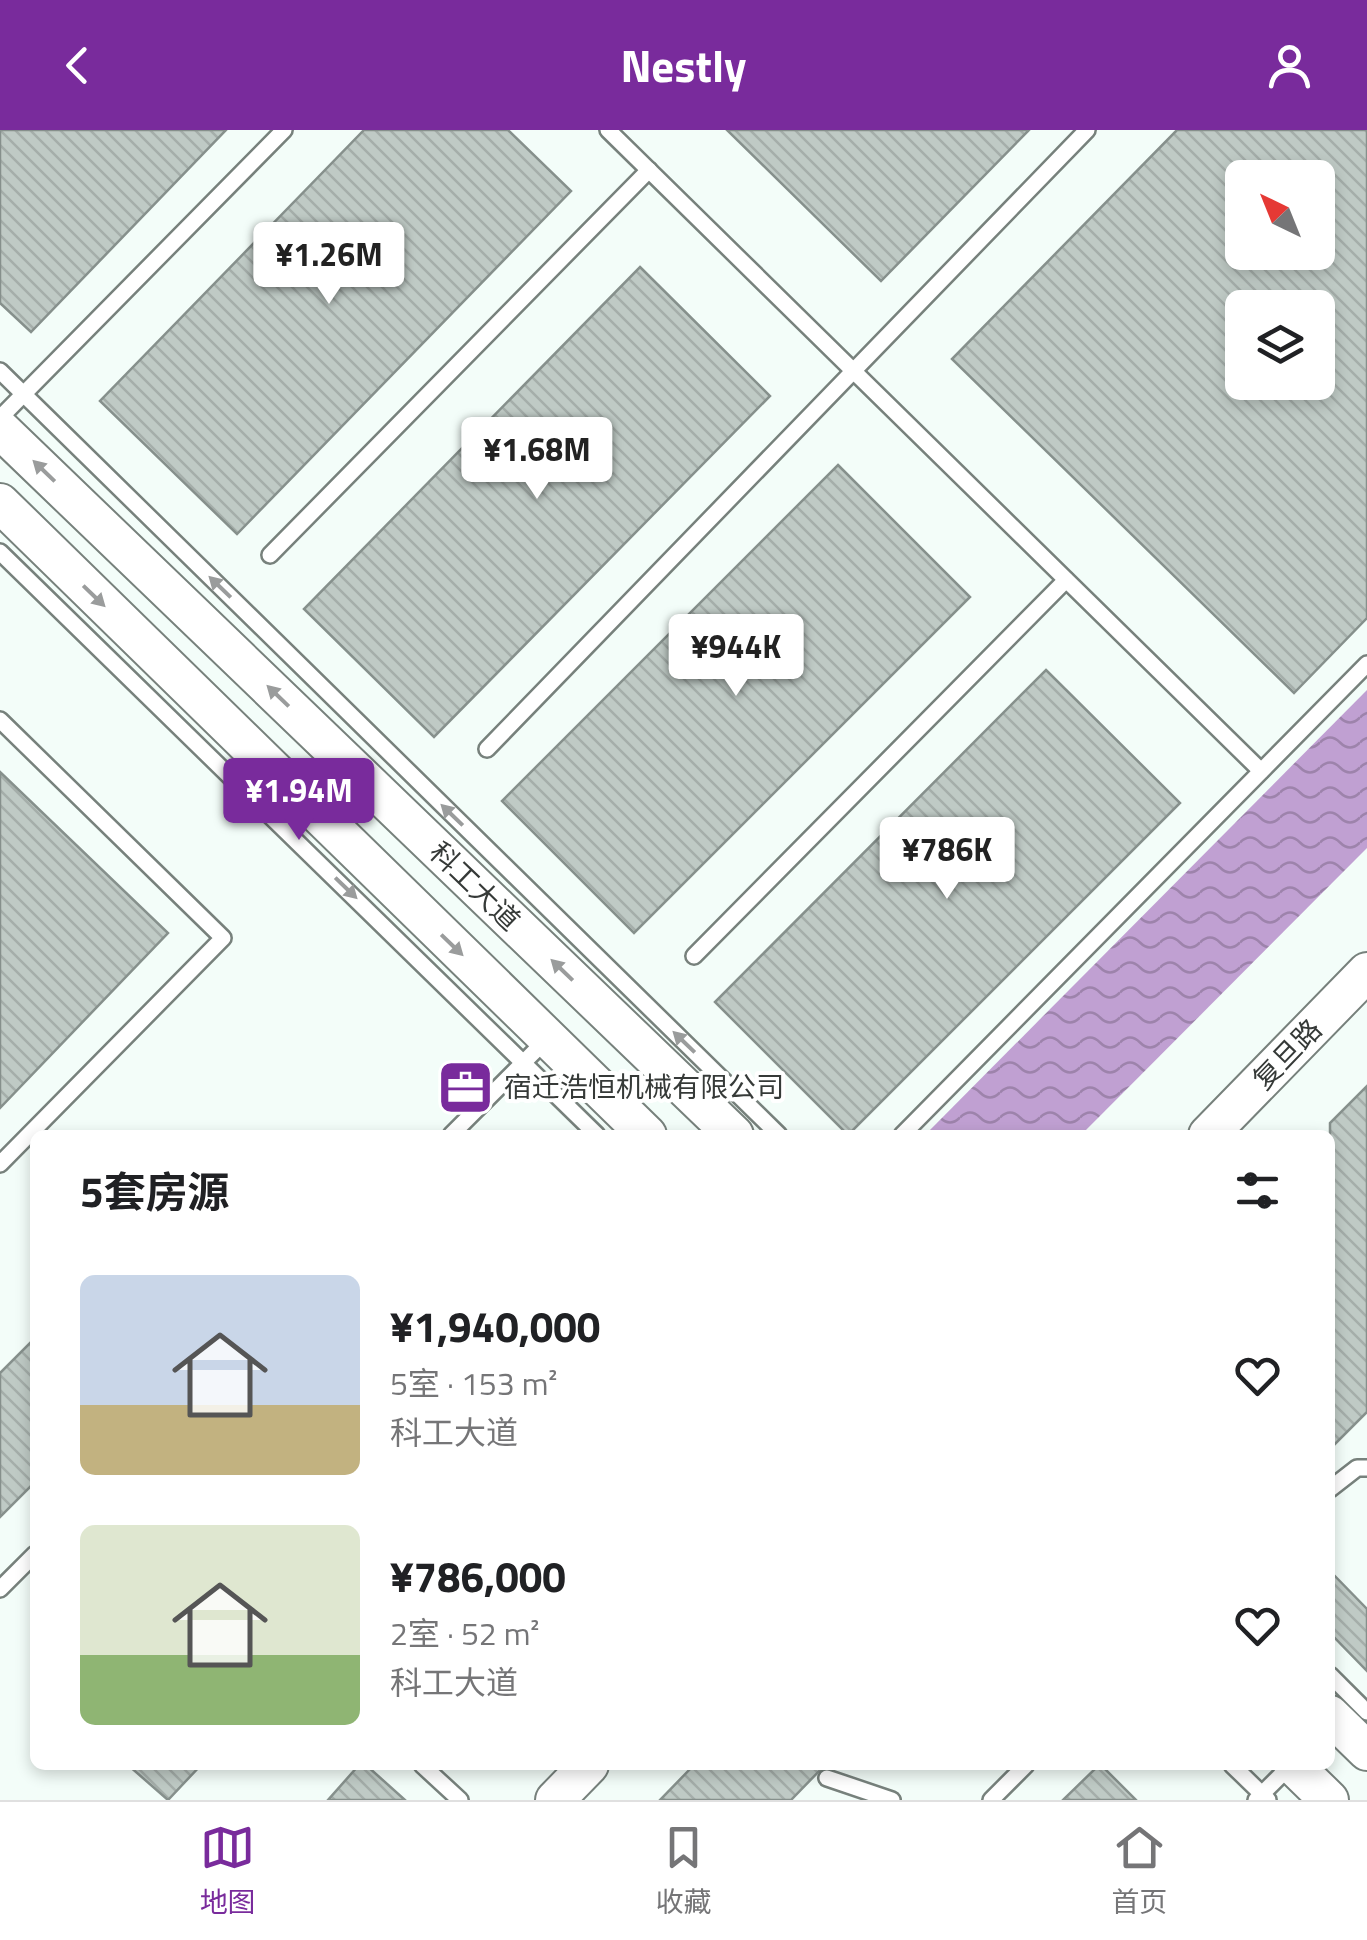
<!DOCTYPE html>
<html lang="zh">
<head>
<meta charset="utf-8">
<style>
  body { margin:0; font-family:"Titillium Web","Noto Sans SC",sans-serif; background:#f2f2f2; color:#202124; height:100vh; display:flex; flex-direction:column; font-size:38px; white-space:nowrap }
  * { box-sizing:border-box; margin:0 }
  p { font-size:32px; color:#757577 }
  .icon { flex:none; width:55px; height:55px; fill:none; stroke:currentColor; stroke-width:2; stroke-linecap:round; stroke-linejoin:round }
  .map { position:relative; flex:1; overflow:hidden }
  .details { position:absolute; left:30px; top:1000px; width:1305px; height:640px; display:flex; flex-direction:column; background:#fff; border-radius:15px; box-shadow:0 5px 15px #0003 }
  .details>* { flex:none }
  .needle { width:65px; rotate:317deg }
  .tools { position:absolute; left:1225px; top:30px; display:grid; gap:20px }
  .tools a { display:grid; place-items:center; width:110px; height:110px; border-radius:15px; background:#fff; box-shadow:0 5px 15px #0003; font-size:50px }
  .price { position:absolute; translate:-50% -85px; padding:0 22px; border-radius:10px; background:#fff; color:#222; font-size:32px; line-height:65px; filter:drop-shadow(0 2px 5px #0008) }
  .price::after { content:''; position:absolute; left:50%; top:60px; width:30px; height:22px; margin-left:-15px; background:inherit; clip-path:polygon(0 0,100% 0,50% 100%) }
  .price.active { background:#792b9c; color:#fff }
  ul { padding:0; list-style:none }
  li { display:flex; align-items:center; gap:30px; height:250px; padding:0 50px }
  li span { display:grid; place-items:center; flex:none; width:280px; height:200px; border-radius:15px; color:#555 }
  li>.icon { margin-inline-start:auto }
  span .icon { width:120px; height:120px; fill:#fffc; stroke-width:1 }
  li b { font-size:42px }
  h2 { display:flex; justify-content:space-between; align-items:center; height:120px; padding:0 50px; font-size:42px }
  header { display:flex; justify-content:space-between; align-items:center; height:130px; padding:0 50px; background:#792b9c; color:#fff; font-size:45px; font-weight:700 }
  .dock { display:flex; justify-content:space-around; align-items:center; height:140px; border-top:2px solid #e0e0e0; background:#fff; font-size:28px; color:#757577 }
  .dock a { display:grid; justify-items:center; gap:5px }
  .dock .active { color:#792b9c }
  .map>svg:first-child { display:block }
</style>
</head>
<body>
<header><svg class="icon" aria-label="back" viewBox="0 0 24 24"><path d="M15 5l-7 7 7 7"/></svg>Nestly<svg class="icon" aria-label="person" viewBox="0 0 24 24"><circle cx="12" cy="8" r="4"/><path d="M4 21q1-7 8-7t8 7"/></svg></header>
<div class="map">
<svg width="1367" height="1670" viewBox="0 0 1367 1670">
  <defs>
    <pattern id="water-waves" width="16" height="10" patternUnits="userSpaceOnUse" patternTransform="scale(2.5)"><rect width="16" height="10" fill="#c0a0d2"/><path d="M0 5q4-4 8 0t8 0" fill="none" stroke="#9d83ab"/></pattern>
    <pattern id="building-back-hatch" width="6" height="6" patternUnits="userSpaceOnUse" patternTransform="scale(2.5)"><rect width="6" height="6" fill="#bfcac5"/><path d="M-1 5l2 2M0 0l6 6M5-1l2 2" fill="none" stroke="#a5aeaa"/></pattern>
  </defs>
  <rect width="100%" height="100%" fill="#f3fdf9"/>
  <!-- water -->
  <path fill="url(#water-waves)" d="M 1367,560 L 1367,718 L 1081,1005 L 926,1004 Z"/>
  <!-- building -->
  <g fill="url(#building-back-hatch)" stroke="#86908c" stroke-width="2.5" fill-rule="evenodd">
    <path d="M 0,0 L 226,0 L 31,202 L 0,173 Z"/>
    <path d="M 364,0 L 508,0 L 571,61 L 237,404 L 100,271 Z"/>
    <path d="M 727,0 L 1029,0 L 881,151 Z"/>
    <path d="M 1177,0 L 1367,0 L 1367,488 L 1294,563 L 952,229 ZM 1242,48 L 1318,48 L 1318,122 L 1242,122 ZM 1242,178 L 1318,178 L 1318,252 L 1242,252 Z"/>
    <path d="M 640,137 L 770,266 L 434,607 L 304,479 Z"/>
    <path d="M 838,335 L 970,467 L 634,803 L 502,671 Z"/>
    <path d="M 1046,540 L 1180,673 L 848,1005 L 715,872 Z"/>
    <path d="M 0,642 L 168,803 L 0,978 Z"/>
    <path d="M 1367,956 L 1367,1282 L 1330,1319 L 1330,993 Z"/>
    <path d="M 35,1208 L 35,1352 L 0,1387 L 0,1243 Z"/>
    <path d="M 1330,1441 L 1367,1479 L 1367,1541 L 1330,1503 Z"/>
    <path d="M 128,1635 L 201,1635 L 168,1670 Z"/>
    <path d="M 359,1635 L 366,1635 L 405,1670 L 328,1670 Z"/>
    <path d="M 694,1635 L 825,1635 L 791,1670 L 660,1670 Z"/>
    <path d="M 1099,1635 L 1101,1635 L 1136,1670 L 1063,1670 Z"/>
  </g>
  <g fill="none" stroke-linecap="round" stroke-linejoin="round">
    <defs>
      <g id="service">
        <path d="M 608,0 L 1261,641"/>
        <path d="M 0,241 L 779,1005"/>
        <path d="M 0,288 L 284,0"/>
        <path d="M 0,422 L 597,1005"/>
        <path d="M 270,425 L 649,40"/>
        <path d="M 0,590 L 223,808 L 0,1034"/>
        <path d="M 487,619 L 1087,0"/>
        <path d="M 694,826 L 1066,450"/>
        <path d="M 451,1005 L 547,909"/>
        <path d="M 902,1005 L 1367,534"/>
        <path d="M 1330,1359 L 1357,1338 L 1367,1338"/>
        <path d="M 0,1459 L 35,1424"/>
        <path d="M 1330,1545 L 1367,1582"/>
        <path d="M 422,1635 L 460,1670"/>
        <path d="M 1232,1635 L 1268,1670"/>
        <path d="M 827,1648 L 892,1670"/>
        <path d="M 991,1670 L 1026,1635"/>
        <path d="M 1256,1670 L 1291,1635"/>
      </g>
      <g id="tertiary">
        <path d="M 0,299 L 734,1005"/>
        <path d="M 0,373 L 647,1005"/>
        <path d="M 1208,1005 L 1367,842"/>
        <path d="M 1330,1585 L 1367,1621"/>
        <path d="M 1293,1635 L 1329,1670"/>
        <path d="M 555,1670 L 589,1635"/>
      </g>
    </defs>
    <!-- service casing -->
    <use href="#service" stroke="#77817c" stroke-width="20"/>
    <!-- tertiary casing -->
    <use href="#tertiary" stroke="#77817c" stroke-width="42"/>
    <!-- service -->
    <use href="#service" stroke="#fff" stroke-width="15"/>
    <!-- tertiary -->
    <use href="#tertiary" stroke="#fff" stroke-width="38"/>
  </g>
  <!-- one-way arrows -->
  <defs><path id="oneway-solid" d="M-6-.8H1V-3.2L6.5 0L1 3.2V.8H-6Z" transform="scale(2.5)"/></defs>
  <g fill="#9a9c9c">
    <use href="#oneway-solid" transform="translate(44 341) rotate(-136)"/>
    <use href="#oneway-solid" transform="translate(220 457) rotate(-136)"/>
    <use href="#oneway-solid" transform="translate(94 466) rotate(44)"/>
    <use href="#oneway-solid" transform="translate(278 566) rotate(-136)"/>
    <use href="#oneway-solid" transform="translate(452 685) rotate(-136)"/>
    <use href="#oneway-solid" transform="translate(346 758) rotate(44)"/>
    <use href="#oneway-solid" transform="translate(452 815) rotate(44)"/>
    <use href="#oneway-solid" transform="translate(562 840) rotate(-136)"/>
    <use href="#oneway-solid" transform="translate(684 912) rotate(-136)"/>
  </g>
  <!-- icons -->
  <defs>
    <symbol id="office-square" viewBox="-11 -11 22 22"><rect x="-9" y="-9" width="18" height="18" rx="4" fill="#792b9c" stroke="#fff"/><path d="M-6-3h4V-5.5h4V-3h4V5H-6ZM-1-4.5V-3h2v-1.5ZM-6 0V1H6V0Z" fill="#fff"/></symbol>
  </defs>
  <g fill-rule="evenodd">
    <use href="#office-square" x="434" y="926" width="63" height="63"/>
  </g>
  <g text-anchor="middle" stroke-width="8" stroke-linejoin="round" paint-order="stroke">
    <!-- street labels -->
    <g font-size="28" fill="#363a38" stroke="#fff">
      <text transform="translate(475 756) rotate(44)" y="10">科工大道</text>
      <text transform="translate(1287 924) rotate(-46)" y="10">复旦路</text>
    </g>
    <!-- poi labels -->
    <g font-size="28" fill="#363a38" stroke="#fff" text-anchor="start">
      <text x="504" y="967">宿迁浩恒机械有限公司</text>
    </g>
  </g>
</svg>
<div class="tools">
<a><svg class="needle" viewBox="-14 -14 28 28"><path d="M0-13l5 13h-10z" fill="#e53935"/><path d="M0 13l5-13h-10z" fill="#757577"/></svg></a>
<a><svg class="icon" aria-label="layers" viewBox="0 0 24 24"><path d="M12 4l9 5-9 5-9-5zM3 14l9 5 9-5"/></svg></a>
</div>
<b class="price" style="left:329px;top:177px">¥1.26M</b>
<b class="price" style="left:537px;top:372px">¥1.68M</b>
<b class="price" style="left:736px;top:569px">¥944K</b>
<b class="price active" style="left:299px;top:713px">¥1.94M</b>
<b class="price" style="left:947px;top:772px">¥786K</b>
<section class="details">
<h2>5套房源<svg class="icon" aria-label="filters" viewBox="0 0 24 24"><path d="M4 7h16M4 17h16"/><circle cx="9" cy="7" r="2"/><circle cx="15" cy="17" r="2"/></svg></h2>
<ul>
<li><span style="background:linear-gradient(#c9d6e8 65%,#c2b280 0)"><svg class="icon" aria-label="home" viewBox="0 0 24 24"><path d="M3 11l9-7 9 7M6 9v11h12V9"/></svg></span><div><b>¥1,940,000</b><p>5室 · 153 m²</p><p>科工大道</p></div><svg class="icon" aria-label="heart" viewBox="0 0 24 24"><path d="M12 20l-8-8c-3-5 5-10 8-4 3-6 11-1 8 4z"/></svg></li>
<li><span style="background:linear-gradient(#dfe7d0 65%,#8fb573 0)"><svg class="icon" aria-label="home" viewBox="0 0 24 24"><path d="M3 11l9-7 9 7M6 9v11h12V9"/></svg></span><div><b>¥786,000</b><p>2室 · 52 m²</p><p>科工大道</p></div><svg class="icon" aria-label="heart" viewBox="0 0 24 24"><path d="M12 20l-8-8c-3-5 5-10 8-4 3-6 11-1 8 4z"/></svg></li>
</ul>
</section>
</div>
<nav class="dock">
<a class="active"><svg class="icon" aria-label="map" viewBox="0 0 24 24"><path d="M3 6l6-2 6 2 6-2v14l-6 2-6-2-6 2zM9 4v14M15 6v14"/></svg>地图</a>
<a><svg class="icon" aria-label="saved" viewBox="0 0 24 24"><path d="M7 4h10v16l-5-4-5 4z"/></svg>收藏</a>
<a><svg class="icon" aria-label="home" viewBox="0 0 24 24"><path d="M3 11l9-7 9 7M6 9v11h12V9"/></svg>首页</a>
</nav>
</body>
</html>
